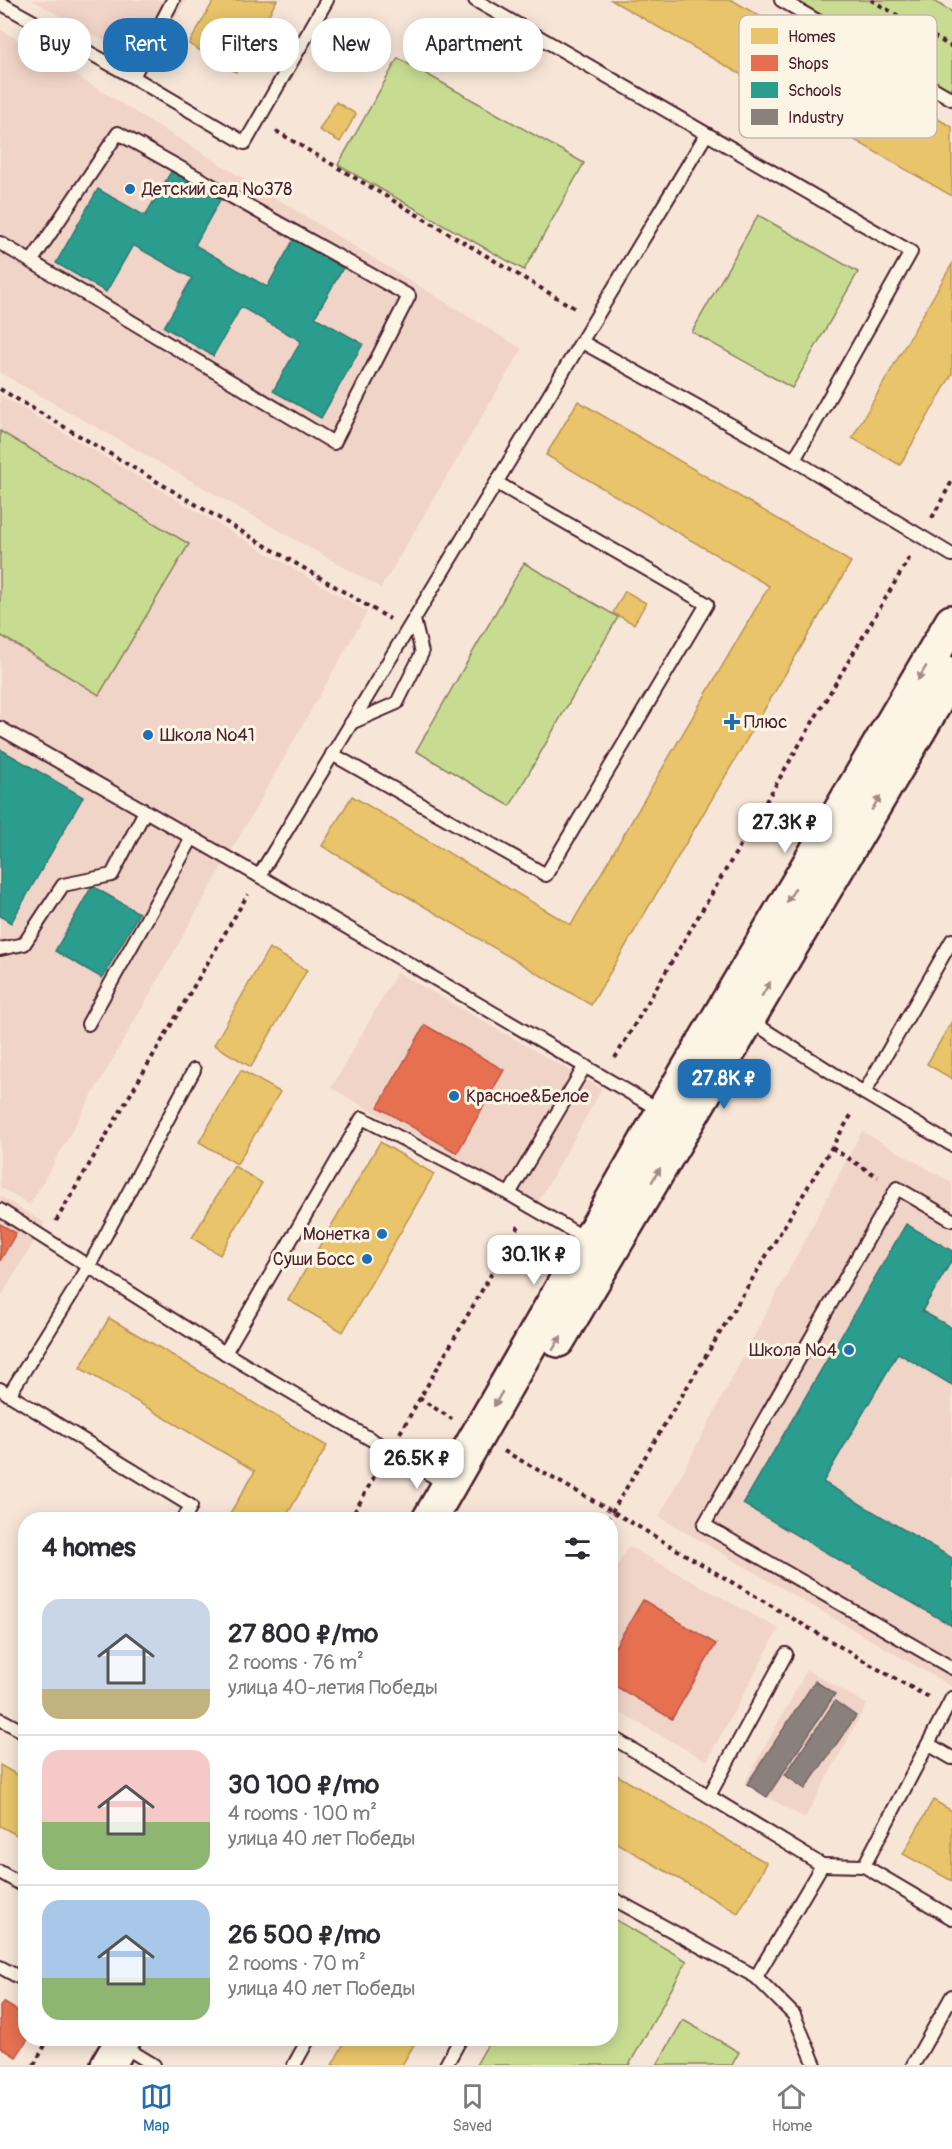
<!DOCTYPE html>
<html lang="en">
<head>
<meta charset="utf-8">
<style>
  body { margin:0; font-family:Pangolin,sans-serif; background:#f2f2f3; color:#2b2b33; height:100vh; display:flex; flex-direction:column; font-size:22px; white-space:nowrap }
  * { box-sizing:border-box; margin:0 }
  p { font-size:20px; color:#7c7c81 }
  .icon { flex:none; width:33px; height:33px; fill:none; stroke:currentColor; stroke-width:2; stroke-linecap:round; stroke-linejoin:round }
  .map { position:relative; flex:1; overflow:hidden }
  .drawer { position:absolute; left:18px; top:1512px; width:600px; height:534px; display:flex; flex-direction:column; background:#fff; border-radius:24px; box-shadow:0 3px 15px #0003 }
  .drawer>* { flex:none }
  .banner { position:absolute; left:18px; top:18px; width:600px; height:54px; display:flex; gap:12px }
  .price { position:absolute; translate:-50% -51px; padding:0 14px; border-radius:12px; background:#fff; color:#222; font-size:20px; line-height:39px; filter:drop-shadow(0 2px 3px #0008) }
  .price::after { content:''; position:absolute; left:50%; top:36px; width:18px; height:14px; margin-left:-9px; background:inherit; clip-path:polygon(0 0,100% 0,50% 100%) }
  .price.active { background:#1f6fb2; color:#fff }
  ul { padding:0; list-style:none }
  li { display:flex; align-items:center; gap:18px; height:150px; padding:0 24px }
  li+li { border-top:2px solid #e1e1e2 }
  li span { display:grid; place-items:center; flex:none; width:168px; height:120px; border-radius:18px; color:#555 }
  li>.icon { margin-inline-start:auto }
  span .icon { width:72px; height:72px; fill:#fffc; stroke-width:1 }
  li b { font-size:26px }
  h2 { display:flex; justify-content:space-between; align-items:center; height:72px; padding:0 24px; font-size:26px }
  .chip { padding:0 21px; border-radius:24px; background:#fff; box-shadow:0 3px 15px #0003; font-size:21px; line-height:54px }
  .chip.active { background:#1f6fb2; color:#fff }
  .tabs { display:flex; justify-content:space-around; align-items:center; height:84px; border-top:2px solid #e1e1e2; background:#fff; font-size:16px; color:#7c7c81 }
  .tabs a { display:grid; justify-items:center; gap:3px }
  .tabs .active { color:#1f6fb2 }
  .map>svg:first-child { display:block }
</style>
</head>
<body>
<div class="map">
<svg width="952" height="2065" viewBox="0 0 952 2065">
  <rect width="100%" height="100%" fill="#f7e6d8"/>
  <filter id="ink" filterUnits="userSpaceOnUse"><feTurbulence type="fractalNoise" baseFrequency=".0167" numOctaves="2"/><feDisplacementMap in="SourceGraphic" scale="12" xChannelSelector="R" yChannelSelector="G"/><feConvolveMatrix kernelMatrix="1 2 1 2 8 2 1 2 1" color-interpolation-filters="sRGB"/></filter>
  <g filter="url(#ink)">
    <!-- built -->
    <g fill="#f1d4c8">
      <path d="M 32,0 L 186,0 L 148,66 Z"/>
      <path d="M 0,29 L 522,349 L 381,588 L 0,373 Z"/>
      <path d="M 0,395 L 367,612 L 30,1205 L 0,1187 Z"/>
      <path d="M 397,972 L 602,1089 L 537,1204 L 331,1088 Z"/>
      <path d="M 862,1131 L 952,1183 L 952,1687 L 659,1517 Z"/>
      <path d="M 0,1196 L 45,1223 L 0,1299 Z"/>
      <path d="M 628,1546 L 779,1629 L 707,1761 L 611,1708 L 611,1578 Z"/>
      <path d="M 807,1670 L 867,1704 L 805,1818 L 744,1784 Z"/>
    </g>
    <!-- green -->
    <g fill="#c8dc91" stroke="#897e5e" stroke-width="1.5">
      <path d="M 796,0 L 932,0 L 952,12 L 952,91 Z"/>
      <path d="M 398,58 L 584,163 L 524,270 L 338,165 Z"/>
      <path d="M 758,215 L 858,272 L 792,388 L 692,332 Z"/>
      <path d="M 0,431 L 189,544 L 99,695 L 0,635 Z"/>
      <path d="M 524,563 L 618,617 L 510,806 L 416,751 Z"/>
      <path d="M 611,1917 L 687,1961 L 629,2065 L 476,2065 L 491,2039 L 610,2038 Z"/>
      <path d="M 683,2020 L 739,2052 L 732,2065 L 657,2065 Z"/>
    </g>
    <!-- homes -->
    <g fill="#e9c46a" stroke="#b99257" stroke-width="1.5">
      <path d="M 214,0 L 277,0 L 236,72 L 189,44 Z"/>
      <path d="M 611,0 L 732,0 L 952,127 L 952,196 Z"/>
      <path d="M 336,102 L 356,114 L 340,142 L 319,130 Z"/>
      <path d="M 952,264 L 952,374 L 900,465 L 852,438 Z"/>
      <path d="M 578,401 L 851,562 L 591,1005 L 322,846 L 352,796 L 571,925 L 769,586 L 546,455 Z"/>
      <path d="M 625,591 L 646,603 L 634,624 L 613,613 Z"/>
      <path d="M 269,948 L 307,970 L 251,1067 L 214,1045 Z"/>
      <path d="M 952,1021 L 952,1079 L 927,1064 Z"/>
      <path d="M 241,1070 L 280,1092 L 237,1164 L 199,1142 Z"/>
      <path d="M 380,1142 L 434,1174 L 343,1332 L 288,1300 Z"/>
      <path d="M 234,1166 L 262,1183 L 220,1255 L 192,1238 Z"/>
      <path d="M 109,1318 L 327,1446 L 284,1520 L 226,1520 L 255,1471 L 80,1368 Z"/>
      <path d="M 0,1765 L 26,1780 L 26,1840 L 0,1826 Z"/>
      <path d="M 610,1771 L 767,1863 L 738,1913 L 610,1839 Z"/>
      <path d="M 933,1800 L 952,1811 L 952,1881 L 903,1854 Z"/>
      <path d="M 347,2038 L 418,2038 L 402,2065 L 332,2065 Z"/>
    </g>
    <!-- shops -->
    <g fill="#e76f51" stroke="#b85746" stroke-width="1.5">
      <path d="M 425,1025 L 504,1070 L 457,1153 L 378,1107 Z"/>
      <path d="M 0,1224 L 16,1233 L 0,1261 Z"/>
      <path d="M 643,1600 L 716,1644 L 672,1719 L 610,1683 L 610,1655 Z"/>
      <path d="M 3,2002 L 26,2016 L 26,2038 L 29,2038 L 16,2057 L 0,2047 L 0,2007 Z"/>
    </g>
    <!-- schools -->
    <g fill="#2a9d8f" stroke="#347771" stroke-width="1.5">
      <path d="M 172,170 L 221,198 L 195,245 L 267,287 L 294,239 L 343,268 L 315,317 L 363,344 L 321,418 L 273,391 L 301,341 L 241,307 L 213,356 L 164,327 L 192,278 L 133,245 L 106,292 L 56,263 L 98,189 L 145,216 Z"/>
      <path d="M 0,749 L 83,797 L 11,923 L 0,916 Z"/>
      <path d="M 92,886 L 139,913 L 102,978 L 55,951 Z"/>
      <path d="M 906,1224 L 952,1251 L 952,1260 L 922,1311 L 952,1328 L 952,1385 L 898,1353 L 823,1482 L 952,1558 L 952,1626 L 743,1504 Z"/>
    </g>
    <!-- industry -->
    <g fill="#8a817c" stroke="#776464" stroke-width="1.5">
      <path d="M 815,1681 L 835,1694 L 767,1797 L 747,1784 Z"/>
      <path d="M 835,1701 L 856,1716 L 805,1789 L 785,1775 Z"/>
    </g>
    <g fill="none" stroke-linecap="round" stroke-linejoin="round">
      <defs>
        <g id="lane">
          <path d="M 475,0 L 911,252 L 794,460"/>
          <path d="M 781,0 L 952,99"/>
          <path d="M 0,3 L 133,77 L 245,143 L 327,0"/>
          <path d="M 133,77 L 173,0"/>
          <path d="M 0,243 L 334,443 L 409,296 L 118,133 L 31,262"/>
          <path d="M 582,342 L 794,460 L 952,555"/>
          <path d="M 351,723 L 397,703 L 422,653 L 414,620"/>
          <path d="M 0,728 L 259,876"/>
          <path d="M 332,754 L 546,875 L 707,604 L 497,483"/>
          <path d="M 0,949 L 24,944 L 63,885 L 112,875 L 145,811"/>
          <path d="M 749,1020 L 864,1093 L 952,1145"/>
          <path d="M 88,1024 L 192,838"/>
          <path d="M 864,1093 L 952,940"/>
          <path d="M 663,1112 L 259,876 L 706,135"/>
          <path d="M 509,1194 L 585,1066"/>
          <path d="M 0,1210 L 225,1353 L 448,1485"/>
          <path d="M 952,1220 L 897,1188 L 704,1525 L 952,1668"/>
          <path d="M 225,1353 L 362,1118 L 509,1194 L 588,1240"/>
          <path d="M 0,1389 L 191,1506 L 183,1520"/>
          <path d="M 9,1395 L 88,1268 L 194,1070"/>
          <path d="M 0,1719 L 26,1733"/>
          <path d="M 610,1736 L 822,1865 L 756,1977 L 794,2015 L 815,2065"/>
          <path d="M 928,1744 L 952,1758"/>
          <path d="M 709,1796 L 786,1654"/>
          <path d="M 822,1865 L 864,1866 L 952,1918"/>
          <path d="M 864,1866 L 952,1698"/>
          <path d="M 0,1872 L 26,1887"/>
          <path d="M 610,1897 L 756,1977"/>
          <path d="M 0,1967 L 26,1981"/>
          <path d="M 136,2054 L 154,2065"/>
          <path d="M 294,2065 L 309,2038"/>
          <path d="M 446,2065 L 461,2038"/>
          <path d="M 913,2065 L 952,1996"/>
        </g>
        <g id="secondary">
          <path d="M 558,1340 L 952,674"/>
          <path d="M 429,1520 L 663,1112 L 952,622"/>
          <path d="M 108,2065 L 124,2038"/>
        </g>
      </defs>
      <!-- lane casing -->
      <use href="#lane" stroke="#4a1f2b" stroke-width="16"/>
      <!-- secondary casing -->
      <use href="#secondary" stroke="#4a1f2b" stroke-width="38"/>
      <!-- path -->
      <g stroke="#4a1f2b" stroke-width="4" stroke-dasharray="4.5 4.5" stroke-linecap="butt">
        <path d="M 871,0 L 952,47"/>
        <path d="M 276,131 L 576,309"/>
        <path d="M 0,389 L 390,619"/>
        <path d="M 932,518 L 952,481"/>
        <path d="M 615,1058 L 911,555"/>
        <path d="M 832,1148 L 878,1177"/>
        <path d="M 56,1221 L 248,894"/>
        <path d="M 419,1398 L 452,1419"/>
        <path d="M 400,1433 L 520,1224"/>
        <path d="M 504,1451 L 612,1511 L 871,1665 L 928,1697"/>
        <path d="M 350,1520 L 379,1468"/>
        <path d="M 607,1520 L 853,1112"/>
        <path d="M 34,2065 L 49,2038"/>
      </g>
      <!-- lane -->
      <use href="#lane" stroke="#fcf5e5" stroke-width="12"/>
      <!-- secondary -->
      <use href="#secondary" stroke="#fcf5e5" stroke-width="33"/>
    </g>
    <!-- one-way arrows -->
    <defs><path id="oneway-solid" d="M-6-.8H1V-3.2L6.5 0L1 3.2V.8H-6Z" transform="scale(1.5)"/></defs>
    <g fill="#a38a88">
      <use href="#oneway-solid" transform="translate(922 673) rotate(121)"/>
      <use href="#oneway-solid" transform="translate(876 803) rotate(-59)"/>
      <use href="#oneway-solid" transform="translate(791 895) rotate(121)"/>
      <use href="#oneway-solid" transform="translate(766 989) rotate(-59)"/>
      <use href="#oneway-solid" transform="translate(656 1175) rotate(-59)"/>
      <use href="#oneway-solid" transform="translate(557 1343) rotate(-59)"/>
      <use href="#oneway-solid" transform="translate(498 1399) rotate(120)"/>
    </g>
  </g>
  <!-- markers -->
  <g fill="#1f6fb2" stroke="#fcf5e5" stroke-width="2">
    <circle cx="130" cy="189" r="6"/>
    <path d="M729 713h6v6h6v6h-6v6h-6v-6h-6v-6h6z"/>
    <circle cx="148" cy="735" r="6"/>
    <circle cx="454" cy="1096" r="6"/>
    <circle cx="382" cy="1234" r="6"/>
    <circle cx="367" cy="1259" r="6"/>
    <circle cx="849" cy="1350" r="6"/>
  </g>
  <g text-anchor="middle" stroke-width="6" stroke-linejoin="round" paint-order="stroke">
    <!-- poi labels -->
    <g font-size="18" fill="#4a1f2b" stroke="#fcf5e5" text-anchor="start">
      <text x="142" y="195">Детский сад №378</text>
      <text x="744" y="728">Плюс</text>
      <text x="160" y="741">Школа №41</text>
      <text x="466" y="1102">Красное&amp;Белое</text>
      <text x="370" y="1240" text-anchor="end">Монетка</text>
      <text x="355" y="1265" text-anchor="end">Суши Босс</text>
      <text x="837" y="1356" text-anchor="end">Школа №4</text>
    </g>
  </g>
  <!-- legend -->
  <rect x="739" y="15" width="198" height="123" rx="9" fill="#fcf5e5" stroke="#c7b5ad" stroke-width="1.5"/>
  <rect x="751" y="28" width="27" height="16" fill="#e9c46a"/>
  <rect x="751" y="55" width="27" height="16" fill="#e76f51"/>
  <rect x="751" y="82" width="27" height="16" fill="#2a9d8f"/>
  <rect x="751" y="109" width="27" height="16" fill="#8a817c"/>
  <g font-size="16" fill="#4a1f2b">
    <text x="788" y="42">Homes</text>
    <text x="788" y="69">Shops</text>
    <text x="788" y="96">Schools</text>
    <text x="788" y="123">Industry</text>
  </g>
</svg>
<b class="price" style="left:785px;top:854px">27.3K ₽</b>
<b class="price active" style="left:724px;top:1110px">27.8K ₽</b>
<b class="price" style="left:534px;top:1286px">30.1K ₽</b>
<b class="price" style="left:417px;top:1490px">26.5K ₽</b>
<div class="banner">
<a class="chip">Buy</a>
<a class="chip active">Rent</a>
<a class="chip">Filters</a>
<a class="chip">New</a>
<a class="chip">Apartment</a>
</div>
<section class="drawer">
<h2>4 homes<svg class="icon" aria-label="filters" viewBox="0 0 24 24"><path d="M4 7h16M4 17h16"/><circle cx="9" cy="7" r="2"/><circle cx="15" cy="17" r="2"/></svg></h2>
<ul>
<li><span style="background:linear-gradient(#c9d6e8 75%,#c2b280 0)"><svg class="icon" aria-label="home" viewBox="0 0 24 24"><path d="M3 11l9-7 9 7M6 9v11h12V9"/></svg></span><div><b>27 800 ₽/mo</b><p>2 rooms · 76 m²</p><p>улица 40-летия Победы</p></div></li>
<li><span style="background:linear-gradient(#f6c9c9 60%,#8fb573 0)"><svg class="icon" aria-label="home" viewBox="0 0 24 24"><path d="M3 11l9-7 9 7M6 9v11h12V9"/></svg></span><div><b>30 100 ₽/mo</b><p>4 rooms · 100 m²</p><p>улица 40 лет Победы</p></div></li>
<li><span style="background:linear-gradient(#a9c7e8 65%,#8fb573 0)"><svg class="icon" aria-label="home" viewBox="0 0 24 24"><path d="M3 11l9-7 9 7M6 9v11h12V9"/></svg></span><div><b>26 500 ₽/mo</b><p>2 rooms · 70 m²</p><p>улица 40 лет Победы</p></div></li>
</ul>
</section>
</div>
<nav class="tabs">
<a class="active"><svg class="icon" aria-label="map" viewBox="0 0 24 24"><path d="M3 6l6-2 6 2 6-2v14l-6 2-6-2-6 2zM9 4v14M15 6v14"/></svg>Map</a>
<a><svg class="icon" aria-label="saved" viewBox="0 0 24 24"><path d="M7 4h10v16l-5-4-5 4z"/></svg>Saved</a>
<a><svg class="icon" aria-label="home" viewBox="0 0 24 24"><path d="M3 11l9-7 9 7M6 9v11h12V9"/></svg>Home</a>
</nav>
</body>
</html>
